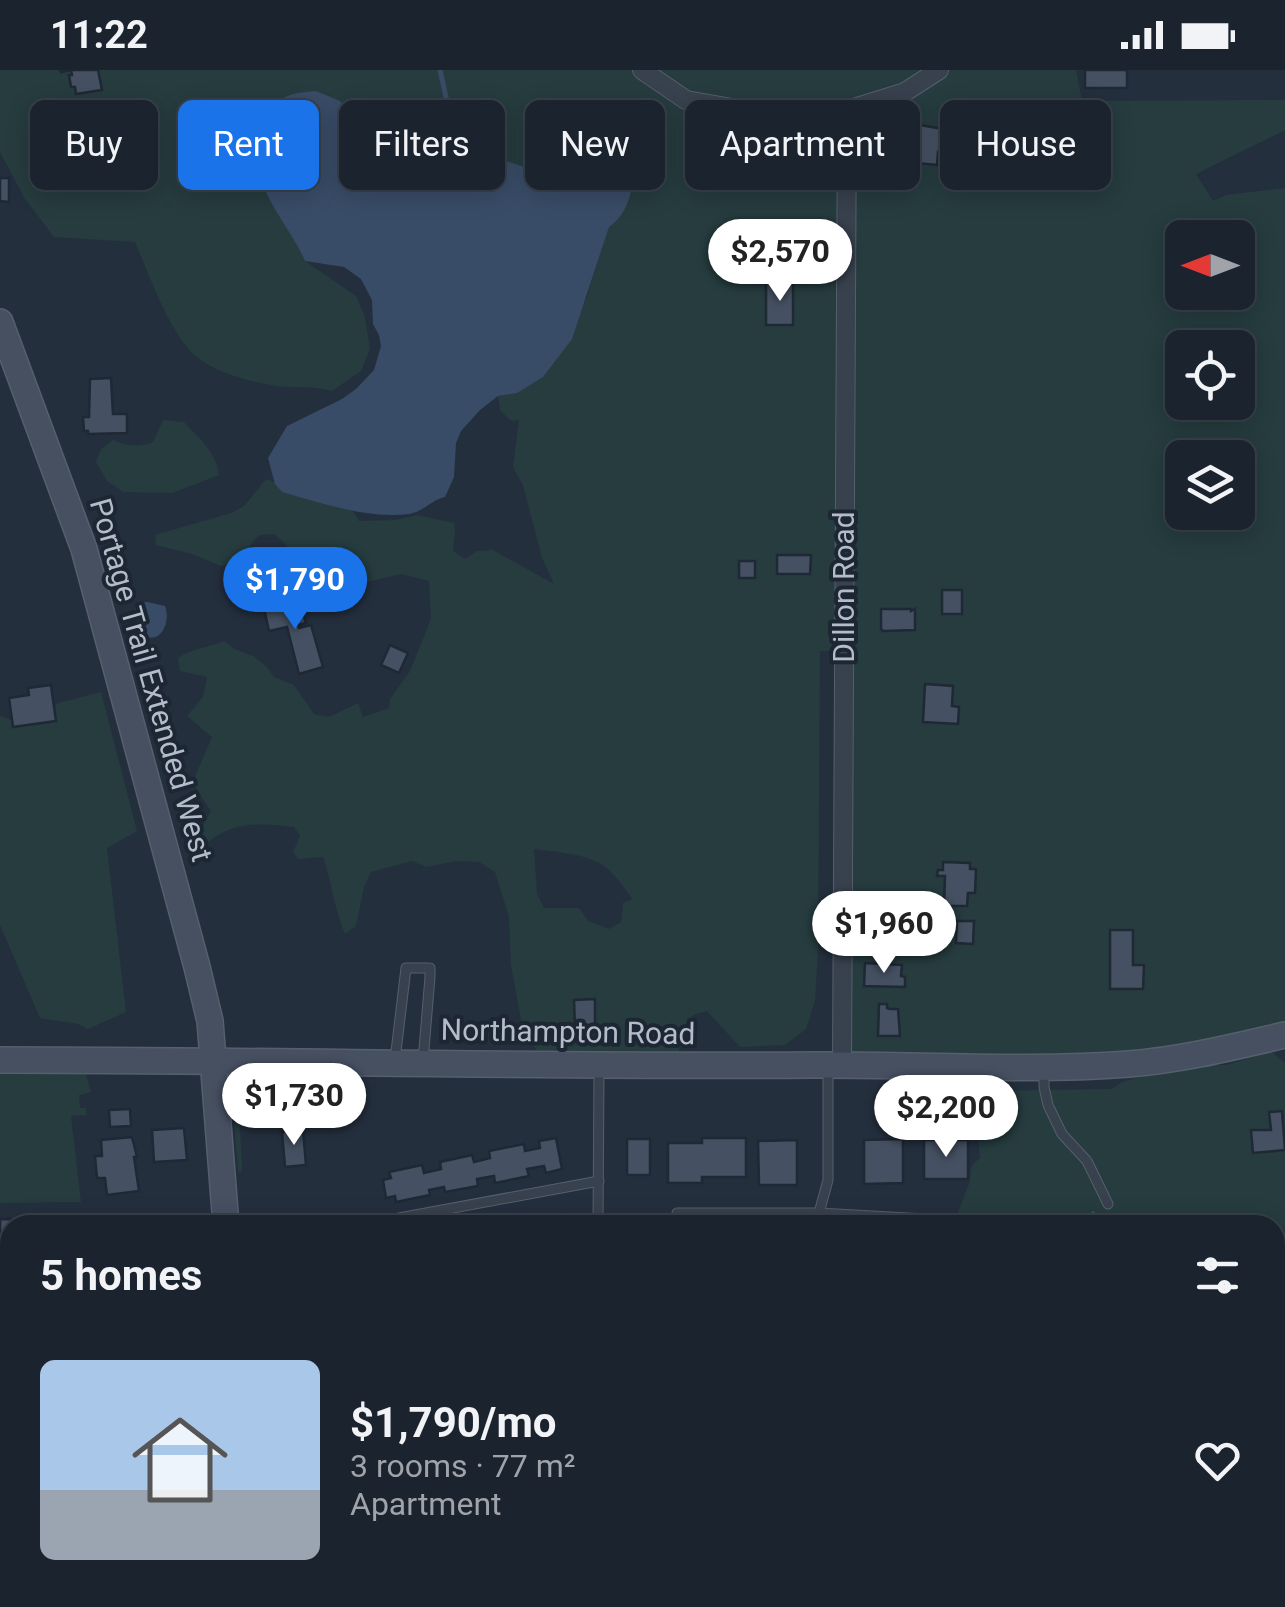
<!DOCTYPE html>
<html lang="en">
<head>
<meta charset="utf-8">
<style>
  body { margin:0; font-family:Roboto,sans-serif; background:#282f3a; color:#f1f3f6; height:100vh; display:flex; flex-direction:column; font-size:38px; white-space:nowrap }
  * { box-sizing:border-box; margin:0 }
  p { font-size:32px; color:#a0a4aa }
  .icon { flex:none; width:55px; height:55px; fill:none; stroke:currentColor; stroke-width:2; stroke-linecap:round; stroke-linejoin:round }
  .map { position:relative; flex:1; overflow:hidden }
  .details { position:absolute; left:0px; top:1145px; width:1285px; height:392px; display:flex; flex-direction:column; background:#1b232e; border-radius:30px 30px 0 0; box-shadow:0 5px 25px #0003,0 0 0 2px #39404a }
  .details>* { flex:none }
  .guide { position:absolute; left:30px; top:30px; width:1225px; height:90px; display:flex; gap:20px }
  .needle { width:65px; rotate:270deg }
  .buttons { position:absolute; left:1165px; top:150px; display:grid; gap:20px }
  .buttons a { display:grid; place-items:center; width:90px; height:90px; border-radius:15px; background:#1b232e; box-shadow:0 5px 25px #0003,0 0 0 2px #39404a; font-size:50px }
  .price { position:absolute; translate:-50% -85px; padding:0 22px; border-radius:35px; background:#fff; color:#222; font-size:32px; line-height:65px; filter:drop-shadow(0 2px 5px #0008) }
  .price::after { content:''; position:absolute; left:50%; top:60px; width:30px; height:22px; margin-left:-15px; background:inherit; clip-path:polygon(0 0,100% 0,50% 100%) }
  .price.on { background:#1a73e8; color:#fff }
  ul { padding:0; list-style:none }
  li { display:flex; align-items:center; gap:30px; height:250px; padding:0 40px }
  li span { display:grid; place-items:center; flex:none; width:280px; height:200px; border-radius:15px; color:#555 }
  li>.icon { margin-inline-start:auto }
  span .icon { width:120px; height:120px; fill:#fffc; stroke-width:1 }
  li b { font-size:42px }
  h2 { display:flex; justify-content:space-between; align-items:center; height:120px; padding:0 40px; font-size:42px }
  .pill { padding:0 35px; border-radius:15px; background:#1b232e; box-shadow:0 5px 25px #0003,0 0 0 2px #39404a; font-size:35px; line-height:90px }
  .pill.on { background:#1a73e8; color:#fff }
  .status { display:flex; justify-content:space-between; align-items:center; height:70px; padding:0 50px; background:#1b232e; direction:ltr }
  .status svg { height:28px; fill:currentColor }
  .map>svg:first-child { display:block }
</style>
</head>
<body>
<div class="status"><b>11:22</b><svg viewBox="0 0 49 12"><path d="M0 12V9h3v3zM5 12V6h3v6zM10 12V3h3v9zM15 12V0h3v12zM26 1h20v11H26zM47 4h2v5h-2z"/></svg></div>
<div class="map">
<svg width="1285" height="1537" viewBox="0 0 1285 1537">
  <rect width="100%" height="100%" fill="#242f3e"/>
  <!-- green -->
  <g fill="#263c3f" fill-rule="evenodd">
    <path d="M 0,0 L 1076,0 L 1082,31 L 1285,30 L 1285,60 L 1196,104 L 1213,131 L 1226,125 L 1285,118 L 1285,965 L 1188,986 L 842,995 L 843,581 L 820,581 L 818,880 L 815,931 L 806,959 L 785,975 L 740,977 L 707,941 L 693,945 L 678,982 L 647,984 L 537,982 L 522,955 L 511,895 L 509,847 L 495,802 L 479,792 L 456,791 L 426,797 L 412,791 L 371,802 L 364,817 L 356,856 L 345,864 C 334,839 332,813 323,787 L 298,789 L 293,782 L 300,766 L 294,757 C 262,753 234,751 208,772 L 197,767 L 211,741 L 192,713 L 212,667 L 187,646 L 203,627 L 207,607 L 180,601 L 178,588 C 189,579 210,577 224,571 L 234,579 L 253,586 L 267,597 L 274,607 L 294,615 L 314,644 L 329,647 L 358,633 L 363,647 L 389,638 L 390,629 L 410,601 L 431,549 L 429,511 L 401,504 L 333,520 L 307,515 L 296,503 L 286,475 L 275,464 L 259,465 C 242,482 248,487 221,496 L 192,484 L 156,475 L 155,465 L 231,443 L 244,436 L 266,409 L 275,412 L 282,422 L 352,440 L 359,451 L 396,450 L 417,445 L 454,453 L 455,462 L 453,481 L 465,489 L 477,481 L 493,480 L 554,514 L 542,488 L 523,415 L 513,397 L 519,350 L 511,351 L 500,340 L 498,326 L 517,323 L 585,232 L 609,156 L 619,86 L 604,105 L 585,112 L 537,101 L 500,89 L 455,101 L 408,97 L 390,93 L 272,132 L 296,169 L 305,191 L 356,226 L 365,247 L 370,279 L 361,301 L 332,321 C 312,315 292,319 271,315 C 247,311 218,303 198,288 C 170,266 149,204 135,172 L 54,167 L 25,129 L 0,82 ZM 1182,168 L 1238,168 L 1238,222 L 1182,222 ZM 1182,278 L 1238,278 L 1238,332 L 1182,332 ZM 1182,388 L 1238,388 L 1238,442 L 1182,442 ZM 534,779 C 554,782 581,783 599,793 C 611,799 625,817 632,829 L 623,833 L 621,852 L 609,859 L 588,851 L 579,838 L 544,838 L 537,824 Z"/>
    <path d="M 163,350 L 184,352 C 199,368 217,383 219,405 L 172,423 L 123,422 L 107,411 L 96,392 L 101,379 L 113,370 C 127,376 138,378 153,372 Z"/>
    <path d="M 101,622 L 137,761 L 107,778 L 126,942 L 88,959 L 78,954 L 40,948 L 0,855 L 0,646 L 14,651 L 44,649 L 58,633 Z"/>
    <path d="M 1272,982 L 1285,993 L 1285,1537 L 1008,1537 L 1008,1528 L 1275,1528 L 1275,1155 L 953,1155 L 969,1114 L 972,1095 L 980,1088 L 974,1021 L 1112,1019 L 1122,1012 L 1183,995 L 1226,995 Z"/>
    <path d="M 0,1003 L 86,1004 L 91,1022 L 79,1025 L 80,1038 L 86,1038 L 86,1045 L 71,1046 L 81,1132 L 0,1133 Z"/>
    <path d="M 274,1006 L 302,1006 L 302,1010 L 300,1012 L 258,1013 L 239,1034 L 242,1101 L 238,1103 C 237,1065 220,1011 274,1006 Z"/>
    <path d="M 0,1194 L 10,1194 L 10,1528 L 242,1528 L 243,1537 L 0,1537 Z"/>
  </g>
  <!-- water -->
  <g fill="#394c67">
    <path d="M 316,21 L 340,31 L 390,93 L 408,97 L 455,101 L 500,89 L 537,101 L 585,112 L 604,105 L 619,86 L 632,81 C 635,108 633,140 609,157 L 572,269 L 543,307 L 517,323 L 498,326 L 480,340 L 461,361 L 456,373 L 454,407 L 445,427 C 431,430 423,442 409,444 C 366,449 322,433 282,422 L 275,414 L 268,388 L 287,356 L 342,329 L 356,319 L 374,300 L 381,276 L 379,265 L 373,254 L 372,230 L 361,209 L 344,197 L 305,191 C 293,163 270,138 261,109 C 251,77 256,35 293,24 C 300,22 309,22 316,21 Z"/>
    <path d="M 147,532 L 165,536 C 171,552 161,576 141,565 L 135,540 L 138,533 Z"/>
  </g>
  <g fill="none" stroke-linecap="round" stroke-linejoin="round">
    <!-- stream -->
    <path stroke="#394c67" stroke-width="5" d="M 440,0 L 462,99"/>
  </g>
  <!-- building -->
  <g fill="#455162" stroke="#1f2835" stroke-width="2.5">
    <path d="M 60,0 L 98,0 L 102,20 L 76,24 L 75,17 L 71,17 L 69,5 L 72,5 L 71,0 L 61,2 Z"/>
    <rect x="1085" y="0" width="42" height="18"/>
    <path d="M 920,55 L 960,62 L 959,76 L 954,75 L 953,79 L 946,79 L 945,83 L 938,82 L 937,95 L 916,93 Z"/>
    <path d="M 990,77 L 992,106 L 976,108 L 974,78 Z"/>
    <path d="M 0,108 L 9,108 L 9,132 L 0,131 Z"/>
    <rect x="766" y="212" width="27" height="43"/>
    <path d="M 111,308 L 113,344 L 127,344 L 127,363 L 88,364 L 88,361 L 84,361 L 83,347 L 89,347 L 90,309 Z"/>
    <path d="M 777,485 L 811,485 L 810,504 L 777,504 Z"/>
    <rect x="739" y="491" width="16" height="17"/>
    <rect x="942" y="520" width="20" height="24"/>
    <path d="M 298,527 L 303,537 L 301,537 L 306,553 L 298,555 L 299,558 L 311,555 L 323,597 L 299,604 L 287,557 L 269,561 L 263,534 Z"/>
    <path d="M 881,539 L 911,539 L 911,541 L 915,539 L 915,560 L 883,561 L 881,559 Z"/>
    <path d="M 390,575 L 408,583 L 399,603 L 381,595 Z"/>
    <path d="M 925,614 L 953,616 L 952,636 L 959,637 L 958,654 L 923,652 Z"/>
    <path d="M 51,615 L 56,651 L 13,657 L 9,628 L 29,625 L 28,618 Z"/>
    <path d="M 943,792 L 970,793 L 970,799 L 976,799 L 975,823 L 968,823 L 967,836 L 944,836 L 945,806 L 937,806 L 938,800 L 943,800 Z"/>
    <path d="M 957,851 L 974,851 L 973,874 L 956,873 Z"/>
    <path d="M 1110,860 L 1133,860 L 1133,895 L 1144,895 L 1143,919 L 1110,919 Z"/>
    <path d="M 865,893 L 902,895 L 901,906 L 905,907 L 905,917 L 864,916 Z"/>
    <path d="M 595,929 L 595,957 L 575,957 L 574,930 Z"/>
    <path d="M 879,934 L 887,934 L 887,938 L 890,939 L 898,939 L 900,966 L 878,966 Z"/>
    <path d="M 130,1039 L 131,1056 L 110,1057 L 109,1040 Z"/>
    <path d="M 1282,1041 L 1285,1080 L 1253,1083 L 1251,1060 L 1271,1060 L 1269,1042 Z"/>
    <path d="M 184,1058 L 187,1090 L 154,1092 L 152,1060 Z"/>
    <path d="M 303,1060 L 306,1095 L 285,1097 L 282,1062 Z"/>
    <path d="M 132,1067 L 137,1087 L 134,1087 L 139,1121 L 107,1125 L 105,1108 L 97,1108 L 95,1086 L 102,1086 L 101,1070 Z"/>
    <path d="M 556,1068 L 562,1099 L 546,1103 L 544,1096 L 527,1099 L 529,1106 L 495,1113 L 494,1106 L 477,1109 L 478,1116 L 445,1122 L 444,1117 L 429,1120 L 430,1125 L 396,1132 L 395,1126 L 386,1128 L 383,1110 L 391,1108 L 389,1102 L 422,1095 L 424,1103 L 441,1099 L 440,1092 L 472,1085 L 474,1092 L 490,1088 L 489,1081 L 524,1074 L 525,1081 L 540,1078 L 539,1071 Z"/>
    <path d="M 702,1068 L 746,1068 L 746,1107 L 702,1107 L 702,1113 L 668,1113 L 668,1073 L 702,1073 Z"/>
    <rect x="627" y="1069" width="23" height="36"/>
    <path d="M 903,1069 L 903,1113 L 864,1114 L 864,1070 Z"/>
    <path d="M 797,1070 L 797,1115 L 759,1115 L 758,1071 Z"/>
    <rect x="924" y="1070" width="44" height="39"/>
    <path d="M 567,1144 L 569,1155 L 528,1155 L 543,1152 L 542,1148 Z"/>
    <path d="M 84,1147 L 140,1148 L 139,1155 L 10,1155 L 10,1193 L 0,1193 L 0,1149 L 84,1150 Z"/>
    <path d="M 340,1528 L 373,1528 L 374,1537 L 342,1537 Z"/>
    <path d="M 420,1528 L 459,1528 L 461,1537 L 426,1537 L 425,1528 Z"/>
    <path d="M 516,1528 L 553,1528 L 555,1537 L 513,1537 L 512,1529 Z"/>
    <rect x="618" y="1528" width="31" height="9"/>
    <rect x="667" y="1528" width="40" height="9"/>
    <rect x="730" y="1528" width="78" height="9"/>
  </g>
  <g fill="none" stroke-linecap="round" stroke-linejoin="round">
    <defs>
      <g id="lane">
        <path d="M 395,990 L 406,898 L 430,898 L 430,907 L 423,991"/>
        <path d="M 1044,999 L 1044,1017 L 1048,1035 L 1062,1064 L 1087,1091 L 1108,1134"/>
        <path d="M 677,1143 L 819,1143 L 944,1150"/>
        <path d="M 399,1148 L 599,1111"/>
        <path d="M 598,1155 L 599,999"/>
        <path d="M 818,1155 L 819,1143 L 828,1110 L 828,998"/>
        <path d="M 396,1528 L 398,1537"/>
        <path d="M 488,1528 L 490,1537"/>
        <path d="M 585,1528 L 588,1537"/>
        <path d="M 830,1537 L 830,1528"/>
      </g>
      <g id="street">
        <path d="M 642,0 L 686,30 L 732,38 L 801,41 L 847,40 L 905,22 L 939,0"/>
        <path d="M 842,995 L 847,40"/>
      </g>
      <g id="secondary">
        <path d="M 0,252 L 84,479 L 197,897 L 210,951 L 226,1155"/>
        <path d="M 0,990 C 270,990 540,997 811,995 C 916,994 1023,1002 1129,994 C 1181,990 1233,977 1285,965"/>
        <path d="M 259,1528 L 259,1537"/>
      </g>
    </defs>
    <!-- lane casing -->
    <use href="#lane" stroke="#565f6c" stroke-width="11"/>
    <!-- street casing -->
    <use href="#street" stroke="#565f6c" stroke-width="20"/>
    <!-- secondary casing -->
    <use href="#secondary" stroke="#565f6c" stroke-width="28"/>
    <!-- path -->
    <g stroke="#44595c" stroke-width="2.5" stroke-dasharray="8 8" stroke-linecap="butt">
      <path d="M 1074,1155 L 1098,1140"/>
      <path d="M 1066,1528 L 1069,1537"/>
    </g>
    <!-- lane -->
    <use href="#lane" stroke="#38414e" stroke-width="9"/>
    <!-- street -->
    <use href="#street" stroke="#38414e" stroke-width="18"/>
    <!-- secondary -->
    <use href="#secondary" stroke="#465061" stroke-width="25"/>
  </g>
  <g text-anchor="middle" stroke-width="8" stroke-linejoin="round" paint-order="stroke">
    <!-- street labels -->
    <g font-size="30" fill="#b4bcc9" stroke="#1d2633">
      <text transform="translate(844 517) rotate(-90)" y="10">Dillon Road</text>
      <text transform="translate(151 610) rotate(74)" y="10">Portage Trail Extended West</text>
      <text transform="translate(568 962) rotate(1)" y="10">Northampton Road</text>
    </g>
  </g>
</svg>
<div class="buttons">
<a><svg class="needle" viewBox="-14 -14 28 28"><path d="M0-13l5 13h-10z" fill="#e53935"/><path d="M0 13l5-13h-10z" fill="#a0a4aa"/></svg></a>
<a><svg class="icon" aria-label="locate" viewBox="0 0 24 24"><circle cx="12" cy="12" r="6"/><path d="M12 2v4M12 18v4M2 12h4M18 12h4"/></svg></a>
<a><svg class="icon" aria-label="layers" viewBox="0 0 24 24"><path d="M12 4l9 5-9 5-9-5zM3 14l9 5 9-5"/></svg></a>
</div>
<b class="price" style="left:780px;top:234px">$2,570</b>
<b class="price on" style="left:295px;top:562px">$1,790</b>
<b class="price" style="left:884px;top:906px">$1,960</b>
<b class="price" style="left:294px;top:1078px">$1,730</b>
<b class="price" style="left:946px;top:1090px">$2,200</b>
<div class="guide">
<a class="pill">Buy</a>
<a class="pill on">Rent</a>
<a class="pill">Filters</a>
<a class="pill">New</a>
<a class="pill">Apartment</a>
<a class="pill">House</a>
</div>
<section class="details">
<h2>5 homes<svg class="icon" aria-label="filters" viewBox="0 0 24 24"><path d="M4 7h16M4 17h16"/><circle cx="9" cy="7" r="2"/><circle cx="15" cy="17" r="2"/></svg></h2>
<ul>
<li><span style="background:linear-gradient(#a9c7e8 65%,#9aa5b1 0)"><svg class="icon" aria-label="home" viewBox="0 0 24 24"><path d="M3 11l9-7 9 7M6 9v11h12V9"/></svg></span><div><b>$1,790/mo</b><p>3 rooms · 77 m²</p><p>Apartment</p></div><svg class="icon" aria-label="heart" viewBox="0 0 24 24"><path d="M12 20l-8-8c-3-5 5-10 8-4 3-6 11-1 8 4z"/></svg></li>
</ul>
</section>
</div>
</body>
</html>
